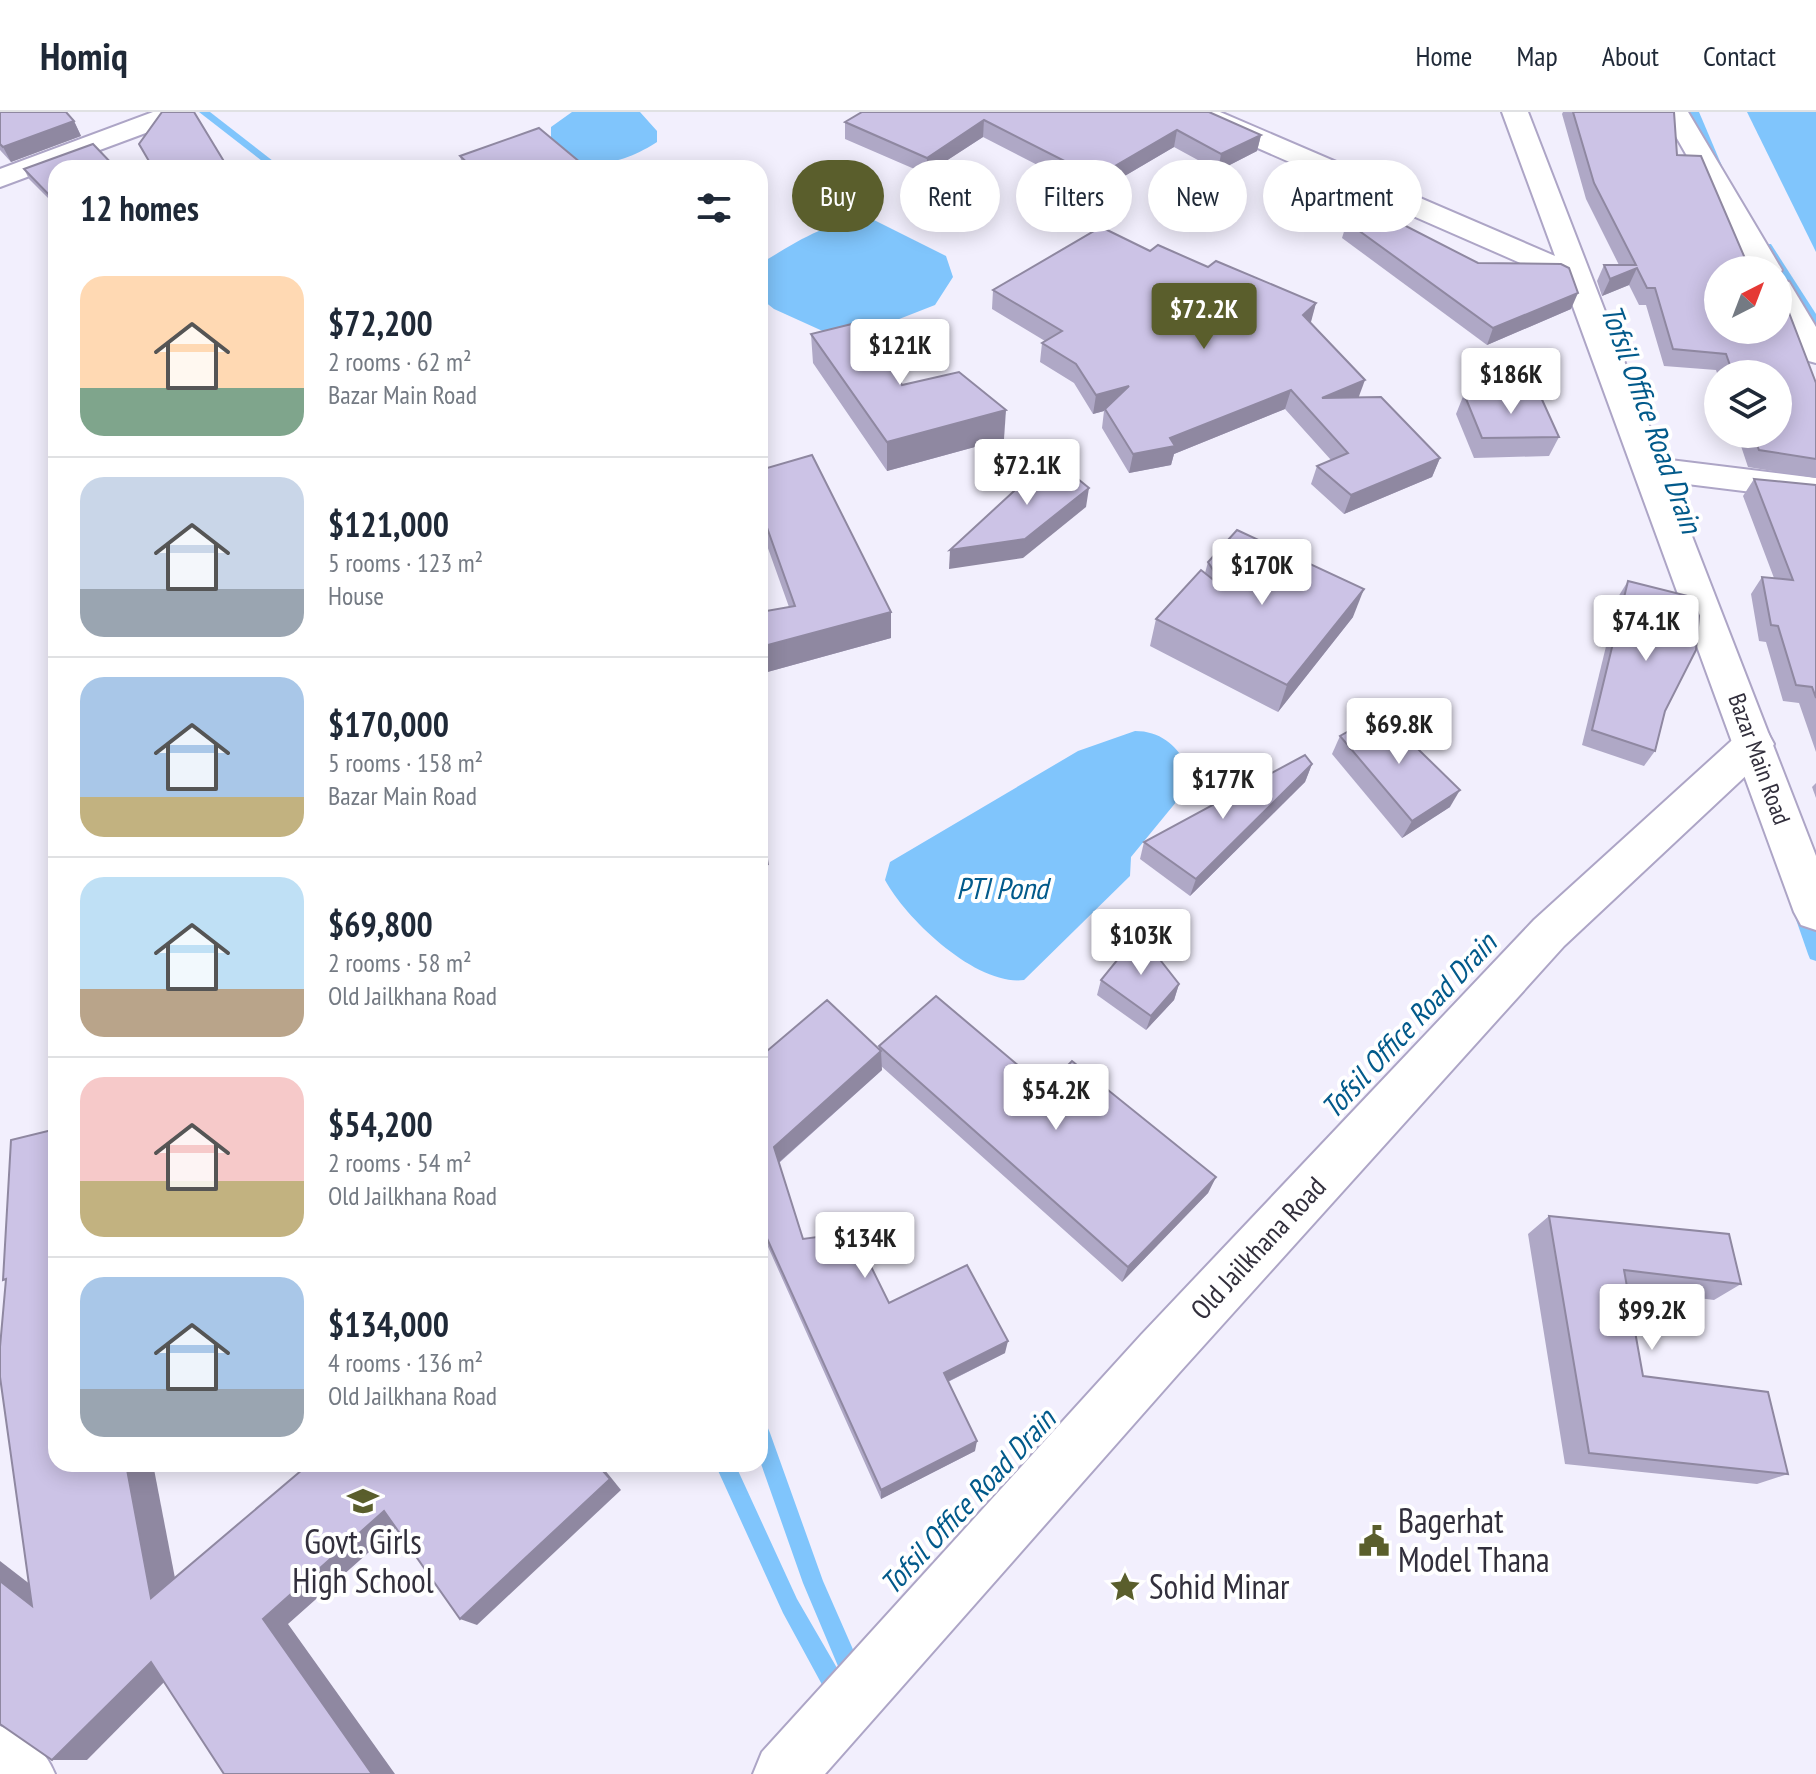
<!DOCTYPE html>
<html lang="en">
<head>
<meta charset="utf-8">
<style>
  body { margin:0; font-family:"PT Sans Narrow",sans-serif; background:#f6f6f7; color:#1f2937; height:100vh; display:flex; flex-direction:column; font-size:30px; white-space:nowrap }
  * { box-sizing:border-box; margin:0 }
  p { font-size:26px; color:#747a83 }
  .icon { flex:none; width:44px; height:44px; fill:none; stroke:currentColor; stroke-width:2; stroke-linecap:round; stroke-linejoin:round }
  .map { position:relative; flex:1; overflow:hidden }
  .drawer { position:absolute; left:48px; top:48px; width:720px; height:1312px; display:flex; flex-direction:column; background:#fff; border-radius:24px; box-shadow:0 4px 20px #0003 }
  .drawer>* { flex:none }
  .top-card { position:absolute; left:792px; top:48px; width:760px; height:72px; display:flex; gap:16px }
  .needle { width:52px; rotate:42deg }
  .buttons { position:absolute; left:1704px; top:144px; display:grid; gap:16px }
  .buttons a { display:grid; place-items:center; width:88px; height:88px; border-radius:50%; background:#fff; box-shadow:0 4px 20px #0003; font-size:40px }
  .price { position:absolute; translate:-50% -68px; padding:0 18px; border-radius:8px; background:#fff; color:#222; font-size:26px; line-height:52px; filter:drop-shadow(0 2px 4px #0008) }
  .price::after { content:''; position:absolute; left:50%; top:48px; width:24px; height:18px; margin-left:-12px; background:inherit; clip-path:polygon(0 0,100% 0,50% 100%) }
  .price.current { background:#5a5e2c; color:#fff }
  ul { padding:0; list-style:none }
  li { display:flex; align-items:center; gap:24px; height:200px; padding:0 32px }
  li+li { border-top:2px solid #e0e1e3 }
  li span { display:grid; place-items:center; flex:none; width:224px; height:160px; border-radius:24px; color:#555 }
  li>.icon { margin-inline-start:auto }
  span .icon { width:96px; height:96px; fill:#fffc; stroke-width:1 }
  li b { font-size:34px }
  h2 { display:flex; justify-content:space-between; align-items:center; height:96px; padding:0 32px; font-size:34px }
  .tag { padding:0 28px; border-radius:36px; background:#fff; box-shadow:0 4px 20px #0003; font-size:28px; line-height:72px }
  .tag.current { background:#5a5e2c; color:#fff }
  header { display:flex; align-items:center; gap:48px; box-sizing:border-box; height:112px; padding:0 40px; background:#fff; border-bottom:2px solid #e0e1e3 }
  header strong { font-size:38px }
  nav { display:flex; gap:44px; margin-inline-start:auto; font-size:28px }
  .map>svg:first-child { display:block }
</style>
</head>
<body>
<header>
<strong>Homiq</strong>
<nav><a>Home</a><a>Map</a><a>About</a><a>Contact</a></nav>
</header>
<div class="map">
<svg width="1816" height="1662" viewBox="0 0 1816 1662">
  <rect width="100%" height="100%" fill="#f2effd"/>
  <!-- water -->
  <g fill="#80c5fc">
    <path d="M 572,0 L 640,0 L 657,19 L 657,30 C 636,44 602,58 576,48 C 567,44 558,34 551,27 L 551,15 Z"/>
    <path d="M 1747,0 L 1816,0 L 1816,140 Z"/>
    <path d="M 870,106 L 946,144 L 953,165 L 935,193 L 889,211 L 850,219 L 827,221 L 774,197 L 760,186 L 760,152 C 796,130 827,109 870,106 Z"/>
    <path d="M 1135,619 C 1166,619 1182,640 1195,667 L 1131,745 L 1130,764 L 1024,868 C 976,874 906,807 885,768 L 890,750 L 1078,639 Z"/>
  </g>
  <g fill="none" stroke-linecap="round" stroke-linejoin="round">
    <!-- stream -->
    <g fill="#80c5fc" fill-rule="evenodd">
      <path d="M 199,0 L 210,0 L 282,56 L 271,56 Z"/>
      <path d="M 1689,0 L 1699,0 L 1722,54 L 1721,56 L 1712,54 Z"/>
      <path d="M 1763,132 L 1771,132 L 1816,202 L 1816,214 L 1810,211 L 1762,134 Z"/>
      <path d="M 1800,789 L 1806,791 L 1816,819 L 1816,849 L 1810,847 L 1808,842 L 1792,796 L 1794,791 Z"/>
      <path d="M 760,1311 L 767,1314 L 770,1321 L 823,1469 L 855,1542 L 865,1544 L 868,1552 L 859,1566 L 851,1569 L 843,1566 L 803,1471 L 760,1349 Z"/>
      <path d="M 715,1352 L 735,1352 L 797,1487 L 848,1575 L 851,1583 L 848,1591 L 840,1594 L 832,1591 L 783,1501 Z"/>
    </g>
    <defs>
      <g id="minor">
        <path d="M 153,0 L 190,0 L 186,6 L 0,75 L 0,57 Z"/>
        <path d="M 1185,0 L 1220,0 L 1555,144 L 1502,0 L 1528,0 L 1662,347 L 1816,366 L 1816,388 L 1671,370 L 1816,744 L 1816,818 L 1801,813 L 1794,800 L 1564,170 L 1189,6 Z"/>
        <path d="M 0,1614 C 27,1625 44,1635 55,1662 L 0,1662 Z"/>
      </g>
      <g id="major">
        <path d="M 1662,0 L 1688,0 L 1782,158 L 1778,164 L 1778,158 L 1752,158 Z"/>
        <path d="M 1778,167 L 1789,170 L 1816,215 L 1816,251 L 1805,248 L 1778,202 Z"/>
        <path d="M 1754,617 L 1768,621 L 1774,632 L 1768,643 L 1564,834 L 1179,1261 L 825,1662 L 753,1662 L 762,1640 L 1141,1223 L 1534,808 L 1740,621 Z"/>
      </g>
    </defs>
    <!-- minor casing -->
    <use href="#minor" stroke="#ada5c6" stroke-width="4"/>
    <!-- major casing -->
    <use href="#major" stroke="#ada5c6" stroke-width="4"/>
    <!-- minor -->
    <use href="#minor" fill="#fff" fill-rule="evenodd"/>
    <!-- major -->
    <use href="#major" fill="#fff" fill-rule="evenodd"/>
  </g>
  <!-- wall -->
  <g fill="#afa8c6">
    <path d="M 0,0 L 74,9 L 81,24 L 11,50 L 0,38 Z"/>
    <path d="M 862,0 L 1261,23 L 1257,39 L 1218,59 L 1174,35 L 1094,82 L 983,25 L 926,62 L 845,27 L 845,10 Z"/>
    <path d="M 1563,0 L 1674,0 L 1677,43 L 1718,158 L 1816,271 L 1816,366 L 1748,355 L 1737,322 L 1778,322 L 1778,262 L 1718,262 L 1718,264 L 1716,258 L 1664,254 L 1646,193 L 1639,193 L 1629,173 L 1602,184 L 1597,169 L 1604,153 L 1619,153 L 1586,87 L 1562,2 Z"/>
    <path d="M 460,44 L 587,56 L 463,56 Z"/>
    <path d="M 56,56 L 56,94 L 29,67 L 24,57 Z"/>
    <path d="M 1347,110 L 1571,197 L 1487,233 L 1342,126 Z"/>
    <path d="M 1150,139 L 1208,155 L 1316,191 L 1310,211 L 1359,285 L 1440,346 L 1432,365 L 1344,402 L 1311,372 L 1317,354 L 1331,348 L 1285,297 L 1174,342 L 1171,353 L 1129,361 L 1102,316 L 1104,299 L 1093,302 L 1074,271 L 1040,250 L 1042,231 L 1045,229 L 992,197 L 993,178 Z"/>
    <path d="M 811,222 L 902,273 L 1004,327 L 887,359 L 813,251 Z"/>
    <path d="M 1464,282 L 1559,325 L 1549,344 L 1474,346 L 1456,302 Z"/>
    <path d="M 760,358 L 891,500 L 891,526 L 760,562 L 760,500 L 789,495 L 760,414 Z"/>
    <path d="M 1754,367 L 1816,373 L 1816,640 L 1799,591 L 1783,589 L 1766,530 L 1759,529 L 1751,482 L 1762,465 L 1774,466 L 1743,384 Z"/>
    <path d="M 1208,450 L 1353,505 L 1278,600 L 1150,534 L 1156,507 L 1205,461 Z"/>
    <path d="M 1628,469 L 1665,599 L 1655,639 L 1644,654 L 1582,633 L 1618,485 Z"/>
    <path d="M 1340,624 L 1450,695 L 1402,726 L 1332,642 Z"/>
    <path d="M 1312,652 L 1305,670 L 1190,784 L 1140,747 L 1144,730 Z"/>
    <path d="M 1816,671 L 1816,686 L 1812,675 Z"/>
    <path d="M 1101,868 L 1179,872 L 1174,888 L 1146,918 L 1097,883 Z"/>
    <path d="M 879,934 L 1045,976 L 1216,1065 L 1208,1081 L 1122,1170 L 881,954 L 882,958 L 779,1051 L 803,1127 L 889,1191 L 1005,1241 L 948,1270 L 975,1339 L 881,1387 L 760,1117 L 760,945 L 879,937 Z"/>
    <path d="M 1549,1104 L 1741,1172 L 1714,1188 L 1628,1177 L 1643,1264 L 1788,1362 L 1757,1372 L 1565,1352 L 1528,1122 Z"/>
  </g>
  <!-- shaded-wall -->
  <g fill="#8f88a1">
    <path d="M 984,8 L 983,25 L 926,62 L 927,46 Z"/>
    <path d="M 74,9 L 81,24 L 11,50 L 3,35 Z"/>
    <path d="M 1177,18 L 1174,35 L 1094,82 L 1096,65 Z"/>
    <path d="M 1261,23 L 1257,39 L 1218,59 L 1221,42 Z"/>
    <path d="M 1637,156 L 1629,173 L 1602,184 L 1610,167 Z"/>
    <path d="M 1578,181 L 1571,197 L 1487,233 L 1493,216 Z"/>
    <path d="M 1316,191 L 1311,210 L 1297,222 L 1303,203 Z"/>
    <path d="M 1365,268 L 1358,287 L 1322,286 Z"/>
    <path d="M 1129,274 L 1105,297 L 1104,299 L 1093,302 L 1096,283 Z"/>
    <path d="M 1291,278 L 1285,297 L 1174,342 L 1171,353 L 1129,361 L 1133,342 L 1170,326 Z"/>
    <path d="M 1006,298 L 1004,327 L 887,359 L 887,330 Z"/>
    <path d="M 1440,346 L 1432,365 L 1344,402 L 1351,383 Z"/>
    <path d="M 1089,376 L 1086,395 L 1023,446 L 949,457 L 950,438 Z"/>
    <path d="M 1364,477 L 1353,505 L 1278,600 L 1287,573 Z"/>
    <path d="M 891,500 L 891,526 L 760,562 L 760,535 Z"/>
    <path d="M 1312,652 L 1305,670 L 1190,784 L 1196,767 Z"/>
    <path d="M 1460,678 L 1450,695 L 1402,726 L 1412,709 Z"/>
    <path d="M 765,729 L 769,753 L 760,755 L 760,730 Z"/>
    <path d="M 1179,872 L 1174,888 L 1146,918 L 1151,904 Z"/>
    <path d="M 881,939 L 882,958 L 777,1052 L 774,1035 Z"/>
    <path d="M 1216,1065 L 1208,1081 L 1122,1170 L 1128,1155 Z"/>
    <path d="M 1008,1229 L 1005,1241 L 943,1272 L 944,1261 Z"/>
    <path d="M 977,1329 L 975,1339 L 881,1387 L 881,1378 Z"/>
    <path d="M 126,1352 L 153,1352 L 180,1492 L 151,1486 Z"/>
    <path d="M 597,1352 L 600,1352 L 621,1378 L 477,1513 L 460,1507 Z"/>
    <path d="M 384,1399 L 404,1409 L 288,1512 L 395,1662 L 372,1662 L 263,1507 Z"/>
    <path d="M 0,1449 L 66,1500 L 32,1494 L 0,1469 Z"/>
    <path d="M 151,1550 L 181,1553 L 87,1648 L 52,1648 Z"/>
  </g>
  <!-- building -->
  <g fill="#ccc3e6" stroke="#8f88a1" stroke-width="2">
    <path d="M 0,0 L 66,0 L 74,9 L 3,35 L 0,32 Z"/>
    <path d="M 162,0 L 194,0 L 228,56 L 153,56 L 139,32 Z"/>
    <path d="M 862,0 L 1209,0 L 1261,23 L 1221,42 L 1177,18 L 1096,65 L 984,8 L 927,46 L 845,10 Z"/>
    <path d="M 1573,0 L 1674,0 L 1677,43 L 1701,44 L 1750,158 L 1718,158 L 1718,218 L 1778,218 L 1778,192 L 1786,193 L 1816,271 L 1816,347 L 1759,338 L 1753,322 L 1778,322 L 1778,262 L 1733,262 L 1726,242 L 1673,237 L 1655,176 L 1647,176 L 1637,156 L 1610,167 L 1604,153 L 1636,153 L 1594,71 Z"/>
    <path d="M 539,16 L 587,56 L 473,56 L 460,44 Z"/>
    <path d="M 93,32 L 116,56 L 56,56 L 56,90 L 24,57 Z"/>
    <path d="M 1359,90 L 1478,151 L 1561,152 L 1569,156 L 1578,181 L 1493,216 L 1347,110 Z"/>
    <path d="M 1101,115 L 1150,139 L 1158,133 L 1208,155 L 1216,149 L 1316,191 L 1303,203 L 1365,268 L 1322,286 L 1381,285 L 1440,346 L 1351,383 L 1317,354 L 1348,341 L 1291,278 L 1170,326 L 1175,334 L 1133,342 L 1105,297 L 1129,274 L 1096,283 L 1076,252 L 1042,231 L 1062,219 L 993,178 Z"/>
    <path d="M 864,209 L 902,273 L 959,260 L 1006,298 L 887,330 L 811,222 Z"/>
    <path d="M 1539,281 L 1559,325 L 1482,326 L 1464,282 Z"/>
    <path d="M 812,343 L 891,500 L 760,535 L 760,500 L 795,494 L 760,396 L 760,358 Z"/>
    <path d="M 1051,345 L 1089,376 L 1025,427 L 950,438 Z"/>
    <path d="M 1754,367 L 1816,373 L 1816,586 L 1812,575 L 1796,573 L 1778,514 L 1771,513 L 1762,465 L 1793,468 Z"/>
    <path d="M 1237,418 L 1364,477 L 1287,573 L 1156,507 L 1201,458 L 1225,477 L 1208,450 Z"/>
    <path d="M 1628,469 L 1692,485 L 1699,504 L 1696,538 L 1665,599 L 1655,639 L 1592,618 Z"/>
    <path d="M 1381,601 L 1460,678 L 1412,709 L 1340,624 Z"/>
    <path d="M 1305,643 L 1312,652 L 1196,767 L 1144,730 Z"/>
    <path d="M 760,712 L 765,729 L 760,730 Z"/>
    <path d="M 1139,821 L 1179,872 L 1151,904 L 1101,868 Z"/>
    <path d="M 936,884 L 1045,976 L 1072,949 L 1216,1065 L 1128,1155 L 879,934 Z"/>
    <path d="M 827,888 L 881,939 L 774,1035 L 803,1127 L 854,1120 L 889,1191 L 967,1153 L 1008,1229 L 944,1261 L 977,1329 L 881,1378 L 760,1111 L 760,945 Z"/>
    <path d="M 56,1017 L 56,1352 L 126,1352 L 151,1486 L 309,1352 L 597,1352 L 610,1367 L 460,1507 L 384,1399 L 263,1507 L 372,1662 L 224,1662 L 151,1550 L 52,1648 L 0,1612 L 0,1469 L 32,1494 L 0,1265 L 0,1235 L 6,1167 L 3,1168 L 11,1028 Z"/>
    <path d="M 1549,1104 L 1729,1122 L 1741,1172 L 1624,1158 L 1643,1264 L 1768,1280 L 1788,1362 L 1589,1341 Z"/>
  </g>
  <!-- icons -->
  <defs>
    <symbol id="school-bare" viewBox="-9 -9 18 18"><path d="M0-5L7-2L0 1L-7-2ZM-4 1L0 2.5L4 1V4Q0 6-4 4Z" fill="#5a5e2c" stroke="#fff" stroke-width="2.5" paint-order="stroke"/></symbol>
    <symbol id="civic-bare" viewBox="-9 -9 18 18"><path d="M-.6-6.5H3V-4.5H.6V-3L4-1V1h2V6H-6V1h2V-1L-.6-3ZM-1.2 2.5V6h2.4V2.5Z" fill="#5a5e2c" stroke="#fff" stroke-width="2.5" paint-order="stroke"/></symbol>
    <symbol id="sight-bare" viewBox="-9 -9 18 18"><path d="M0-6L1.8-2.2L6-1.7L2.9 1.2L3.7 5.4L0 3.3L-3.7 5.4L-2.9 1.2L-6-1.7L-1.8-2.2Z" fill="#5a5e2c" stroke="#fff" stroke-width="2.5" paint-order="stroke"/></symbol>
  </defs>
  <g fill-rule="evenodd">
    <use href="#school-bare" x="341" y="1367" width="44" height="44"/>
    <use href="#civic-bare" x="1352" y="1407" width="44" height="44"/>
    <use href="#sight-bare" x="1103" y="1453" width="44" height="44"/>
  </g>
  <g text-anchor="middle" stroke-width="8" stroke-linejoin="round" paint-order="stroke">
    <!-- far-street labels -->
    <g font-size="24" fill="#322f3c" stroke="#fff">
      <text transform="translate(1759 647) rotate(70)" y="8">Bazar Main Road</text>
    </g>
    <!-- street labels -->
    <g font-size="28" fill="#322f3c" stroke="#fff">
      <text transform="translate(1258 1136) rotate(-47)" y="10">Old Jailkhana Road</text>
    </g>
    <!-- water labels -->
    <g font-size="30" font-style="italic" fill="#025a8b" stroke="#fff">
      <text transform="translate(1651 307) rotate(70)" y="10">Tofsil Office Road Drain</text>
      <text x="1002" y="787">PTI Pond</text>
      <text transform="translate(1409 914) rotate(-47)" y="10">Tofsil Office Road Drain</text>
      <text transform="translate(968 1390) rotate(-47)" y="10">Tofsil Office Road Drain</text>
    </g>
    <!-- near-poi labels -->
    <g font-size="34" fill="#322f3c" stroke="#fff" text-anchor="start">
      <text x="1398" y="1421">Bagerhat<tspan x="1398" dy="39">Model Thana</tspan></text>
      <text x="363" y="1442" text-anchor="middle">Govt. Girls<tspan x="363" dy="39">High School</tspan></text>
      <text x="1149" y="1487">Sohid Minar</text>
    </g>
  </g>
</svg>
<div class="buttons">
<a><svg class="needle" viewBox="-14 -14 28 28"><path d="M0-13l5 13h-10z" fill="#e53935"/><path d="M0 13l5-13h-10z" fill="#747a83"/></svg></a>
<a><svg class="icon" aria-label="layers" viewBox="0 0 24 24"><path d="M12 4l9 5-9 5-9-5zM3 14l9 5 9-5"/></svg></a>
</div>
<b class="price current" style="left:1204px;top:239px">$72.2K</b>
<b class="price" style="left:900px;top:275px">$121K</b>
<b class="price" style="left:1511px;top:304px">$186K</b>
<b class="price" style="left:1027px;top:395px">$72.1K</b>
<b class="price" style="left:1262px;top:495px">$170K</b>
<b class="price" style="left:1646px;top:551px">$74.1K</b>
<b class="price" style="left:1399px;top:654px">$69.8K</b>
<b class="price" style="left:1223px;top:709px">$177K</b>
<b class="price" style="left:1141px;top:865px">$103K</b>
<b class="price" style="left:1056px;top:1020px">$54.2K</b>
<b class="price" style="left:865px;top:1168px">$134K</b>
<b class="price" style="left:1652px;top:1240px">$99.2K</b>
<div class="top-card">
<a class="tag current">Buy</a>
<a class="tag">Rent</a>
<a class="tag">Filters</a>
<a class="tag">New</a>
<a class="tag">Apartment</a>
</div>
<section class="drawer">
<h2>12 homes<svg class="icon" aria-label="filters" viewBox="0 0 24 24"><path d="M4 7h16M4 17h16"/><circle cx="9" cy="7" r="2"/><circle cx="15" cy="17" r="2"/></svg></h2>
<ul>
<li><span style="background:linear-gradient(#ffd9b3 70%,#7fa58c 0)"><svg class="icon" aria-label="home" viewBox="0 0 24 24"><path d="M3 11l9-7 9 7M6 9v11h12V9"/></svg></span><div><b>$72,200</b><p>2 rooms · 62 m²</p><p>Bazar Main Road</p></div></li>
<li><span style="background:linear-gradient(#c9d6e8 70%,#9aa5b1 0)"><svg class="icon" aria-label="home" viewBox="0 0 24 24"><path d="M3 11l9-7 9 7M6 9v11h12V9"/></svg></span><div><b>$121,000</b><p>5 rooms · 123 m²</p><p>House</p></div></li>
<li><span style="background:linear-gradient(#a9c7e8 75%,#c2b280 0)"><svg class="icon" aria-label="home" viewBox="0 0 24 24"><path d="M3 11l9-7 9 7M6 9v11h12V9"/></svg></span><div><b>$170,000</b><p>5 rooms · 158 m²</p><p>Bazar Main Road</p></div></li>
<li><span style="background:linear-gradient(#bfe0f5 70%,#b9a48a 0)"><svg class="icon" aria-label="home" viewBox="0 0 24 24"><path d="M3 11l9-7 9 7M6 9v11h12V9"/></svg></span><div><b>$69,800</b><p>2 rooms · 58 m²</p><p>Old Jailkhana Road</p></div></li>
<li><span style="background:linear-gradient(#f6c9c9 65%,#c2b280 0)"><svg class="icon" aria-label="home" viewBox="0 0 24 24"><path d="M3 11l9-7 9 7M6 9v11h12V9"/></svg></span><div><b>$54,200</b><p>2 rooms · 54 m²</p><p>Old Jailkhana Road</p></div></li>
<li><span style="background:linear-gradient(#a9c7e8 70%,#9aa5b1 0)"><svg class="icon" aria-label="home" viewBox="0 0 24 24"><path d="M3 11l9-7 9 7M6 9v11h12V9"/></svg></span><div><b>$134,000</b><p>4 rooms · 136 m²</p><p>Old Jailkhana Road</p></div></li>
</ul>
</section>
</div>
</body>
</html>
